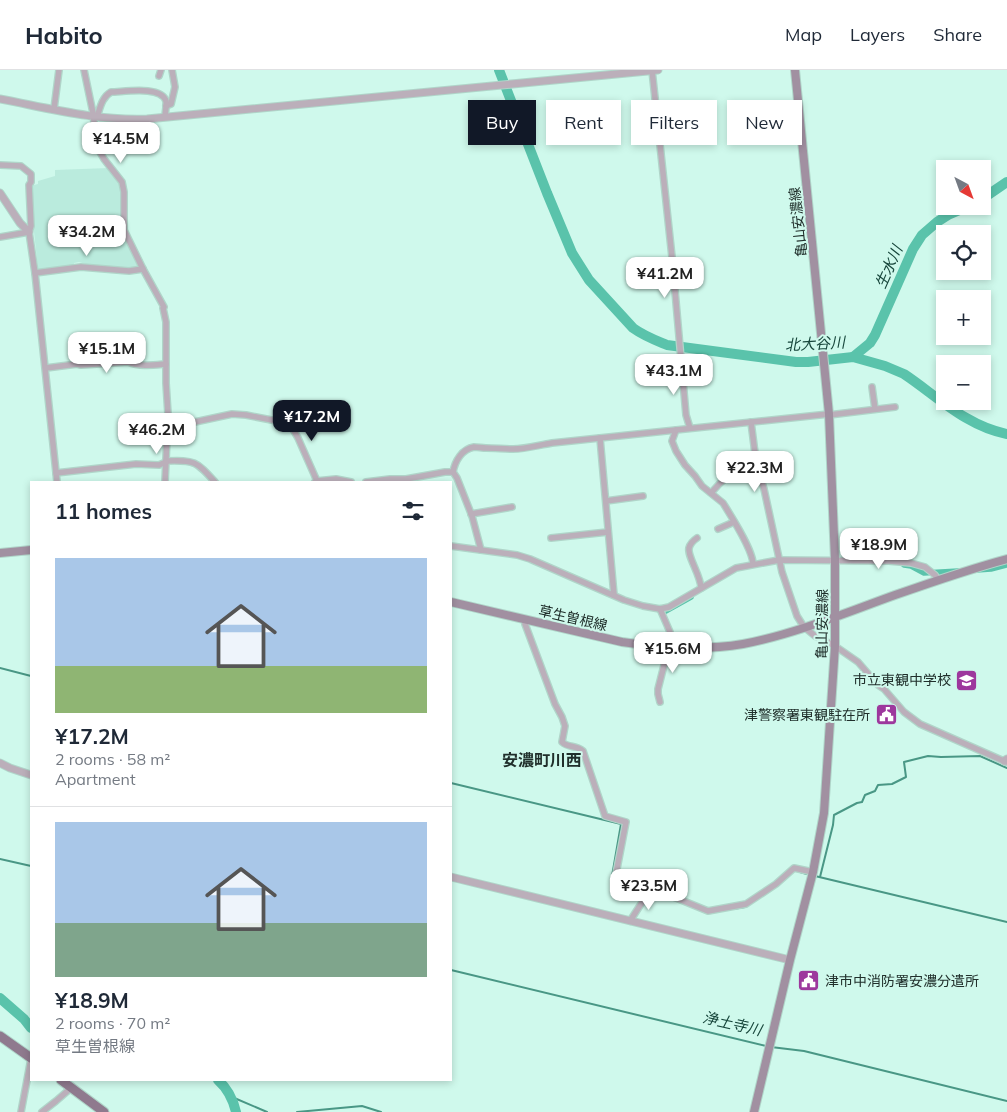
<!DOCTYPE html>
<html lang="en">
<head>
<meta charset="utf-8">
<style>
  body { margin:0; font-family:Mulish,"Noto Sans JP",sans-serif; background:#f6f6f7; color:#1f2937; height:100vh; display:flex; flex-direction:column; font-size:19px; white-space:nowrap }
  * { box-sizing:border-box; margin:0 }
  p { font-size:16px; color:#747a83 }
  .icon { flex:none; width:28px; height:28px; fill:none; stroke:currentColor; stroke-width:2; stroke-linecap:round; stroke-linejoin:round }
  .map { position:relative; flex:1; overflow:hidden }
  .side { position:absolute; left:30px; top:411px; width:422px; height:600px; display:flex; flex-direction:column; background:#fff; border-radius:0px; box-shadow:0 2px 8px #0003 }
  .side>* { flex:none }
  .guide { position:absolute; left:468px; top:30px; width:464px; height:45px; display:flex; gap:10px }
  .needle { width:32px; rotate:139deg }
  .controls { position:absolute; left:936px; top:90px; display:grid; gap:10px }
  .controls a { display:grid; place-items:center; width:55px; height:55px; border-radius:0px; background:#fff; box-shadow:0 2px 8px #0003; font-size:25px }
  .price { position:absolute; translate:-50% -42px; padding:0 11px; border-radius:10px; background:#fff; color:#222; font-size:16px; line-height:32px; filter:drop-shadow(0 1px 2px #0008) }
  .price::after { content:''; position:absolute; left:50%; top:30px; width:15px; height:11px; margin-left:-8px; background:inherit; clip-path:polygon(0 0,100% 0,50% 100%) }
  .price.current { background:#111827; color:#fff }
  ul { padding:0; list-style:none }
  li { display:grid; align-content:center; gap:10px; height:265px; padding:0 25px }
  li+li { border-top:1px solid #e0e1e3 }
  li span { display:grid; place-items:center; height:155px; border-radius:0px; color:#555 }
  li>.icon { margin-inline-start:auto }
  span .icon { width:90px; height:90px; fill:#fffc; stroke-width:1 }
  li b { font-size:21px }
  h2 { display:flex; justify-content:space-between; align-items:center; height:60px; padding:0 25px; font-size:21px }
  .tag { padding:0 18px; border-radius:0px; background:#fff; box-shadow:0 2px 8px #0003; font-size:18px; line-height:45px }
  .tag.current { background:#111827; color:#fff }
  header { display:flex; align-items:center; gap:30px; box-sizing:border-box; height:70px; padding:0 25px; background:#fff; border-bottom:1px solid #e0e1e3 }
  header strong { font-size:24px }
  nav { display:flex; gap:28px; margin-inline-start:auto; font-size:18px }
  .map>svg:first-child { display:block }
</style>
</head>
<body>
<header>
<strong>Habito</strong>
<nav><a>Map</a><a>Layers</a><a>Share</a></nav>
</header>
<div class="map">
<svg width="1007" height="1042" viewBox="0 0 1007 1042">
  <rect width="100%" height="100%" fill="#cff9ec"/>
  <!-- built -->
  <path fill="#baebdd" d="M 109,98 L 119,111 L 122,122 L 122,166 L 121,167 L 122,172 L 127,172 L 128,174 L 139,195 L 137,198 L 118,198 L 117,197 L 89,195 L 79,192 L 74,193 L 73,197 L 39,200 L 38,199 L 31,134 L 31,116 L 38,114 L 38,111 L 55,106 L 55,100 Z"/>
  <g fill="none" stroke-linecap="round" stroke-linejoin="round">
    <!-- stream -->
    <g stroke="#499785" stroke-width="2">
      <path d="M 0,598 L 31,606"/>
      <path d="M 451,713 L 621,754 L 611,812 C 623,815 635,824 649,826 C 656,826 656,823 664,826"/>
      <path d="M 0,789 L 31,796"/>
      <path d="M 800,802 L 810,805"/>
      <path d="M 815,806 L 1007,852"/>
      <path d="M 820,807 L 833,755 L 834,745 L 857,733 L 862,732 L 865,725 L 875,721 L 878,715 L 892,714 L 906,707 L 904,692 L 928,686 L 941,687 L 980,686 L 1007,698"/>
      <path d="M 733,839 L 745,837"/>
      <path d="M 451,900 L 766,976"/>
      <path d="M 771,977 L 804,981 L 1007,1031"/>
      <path d="M 232,1027 L 267,1042"/>
      <path d="M 297,1042 L 362,1036 L 381,1042"/>
    </g>
    <!-- canal -->
    <g stroke="#5ac3ab" stroke-width="5.5">
      <path d="M 904,495 L 911,496 L 924,503 L 958,501"/>
      <path d="M 977,500 L 991,499 L 1007,495"/>
      <path d="M 664,542 L 691,527"/>
    </g>
    <!-- river -->
    <g stroke="#5ac3ab" stroke-width="10">
      <path d="M 499,0 L 547,123 L 572,183 L 589,210 L 633,258 C 644,266 655,270 667,275 L 796,292 L 808,292 L 853,287 L 885,296 L 904,304 C 937,326 966,356 1007,364"/>
      <path d="M 982,129 L 1007,112"/>
      <path d="M 853,287 L 870,273 L 875,265 L 913,179 L 922,165 L 937,152 L 948,145 L 969,136"/>
      <path d="M 0,928 L 24,949 L 31,958"/>
      <path d="M 218,1010 C 228,1019 233,1029 236,1042"/>
    </g>
    <defs>
      <g id="minor">
        <path d="M 84,0 L 93,43 L 97,77 L 104,89 L 122,112 L 124,122 L 124,160 L 143,199 L 164,237 L 163,238 L 166,252 L 166,313 L 168,344 L 165,412"/>
        <path d="M 652,0 L 672,187 L 686,345 L 690,358"/>
        <path d="M 159,6 L 161,0"/>
        <path d="M 166,36 L 171,34 L 175,17 L 172,0"/>
        <path d="M 54,39 L 59,0"/>
        <path d="M 97,47 C 100,38 102,27 111,22 C 123,22 161,15 166,31 C 167,35 165,42 165,47"/>
        <path d="M 0,95 L 21,96 L 31,104 L 31,112 L 29,115 L 31,156 L 29,162 L 35,203 L 57,412"/>
        <path d="M 0,167 L 29,162"/>
        <path d="M 35,203 L 81,197 L 129,201 L 143,199"/>
        <path d="M 46,298 L 77,294 L 81,295 L 128,292 C 140,297 154,295 166,294"/>
        <path d="M 872,317 L 875,339"/>
        <path d="M 829,345 L 895,337"/>
        <path d="M 751,352 L 756,391 L 764,419 L 782,502 L 797,546 L 804,557 L 815,566 L 835,576 L 858,592 L 878,615 L 884,619 L 904,642 L 920,654 L 1006,692"/>
        <path d="M 167,358 L 232,344 L 246,345 L 287,353 L 290,354 L 298,368 L 317,411"/>
        <path d="M 676,360 L 672,371 L 676,381 L 685,395 L 695,406 L 702,416 L 723,433 C 731,446 753,480 753,494"/>
        <path d="M 600,368 L 614,525"/>
        <path d="M 166,391 C 195,390 196,391 215,412"/>
        <path d="M 56,403 L 136,394 L 159,395 L 166,392"/>
        <path d="M 315,412 L 317,411 L 336,409 L 351,412"/>
        <path d="M 366,412 L 390,409 L 406,409 L 445,402 L 453,402"/>
        <path d="M 711,423 C 716,417 722,411 728,406 C 740,396 768,395 784,393"/>
        <path d="M 606,431 L 643,426"/>
        <path d="M 471,444 L 512,437"/>
        <path d="M 718,459 L 734,452"/>
        <path d="M 551,468 L 608,462"/>
        <path d="M 697,468 C 694,470 690,474 689,478 C 687,486 701,506 701,518"/>
        <path d="M 451,476 L 517,485 L 530,489 L 624,530 L 643,536 L 660,539 L 669,537 L 736,498 L 779,490 L 889,491 L 911,493 L 925,497 L 935,505 L 938,510"/>
        <path d="M 481,480 L 472,446 L 457,408 L 453,402 C 455,391 462,379 474,377 C 478,377 482,378 486,378 C 495,378 504,379 513,379 C 526,379 539,375 552,373 L 829,344"/>
        <path d="M 660,539 L 670,562 L 671,568 L 658,619 L 658,624 L 660,632"/>
        <path d="M 525,549 L 525,554 L 555,634 L 562,647 L 565,656 L 562,672 C 568,678 576,675 583,681 L 605,746 L 626,752 L 615,809 L 641,820 L 659,821 L 708,841 L 746,834 L 776,814 L 794,798 L 813,802"/>
        <path d="M 630,851 L 650,820"/>
        <path d="M 21,1042 L 31,989"/>
        <path d="M 42,1042 L 56,1031 L 71,1018"/>
      </g>
      <g id="tertiary">
        <path d="M 0,29 C 48,38 97,51 147,49 L 658,0"/>
        <path d="M 0,123 L 20,153 L 29,162"/>
        <path d="M 1004,691 L 1007,689"/>
        <path d="M 0,693 L 10,698 L 31,705"/>
        <path d="M 451,807 L 790,890"/>
      </g>
      <g id="secondary">
        <path d="M 0,483 L 31,480"/>
        <path d="M 451,532 L 622,572 C 662,578 702,581 743,574 C 795,564 845,543 895,525 C 932,512 969,499 1007,489"/>
        <path d="M 754,1042 L 790,890 L 813,802 L 824,743 L 835,576 L 835,490 L 829,344 L 795,0"/>
      </g>
      <g id="primary">
        <path d="M 0,966 L 31,988"/>
        <path d="M 61,1010 L 104,1042"/>
      </g>
    </defs>
    <!-- minor casing -->
    <use href="#minor" stroke="#b0d5c9" stroke-width="8"/>
    <!-- tertiary casing -->
    <use href="#tertiary" stroke="#b0d5c9" stroke-width="9"/>
    <!-- secondary casing -->
    <use href="#secondary" stroke="#b0d5c9" stroke-width="10"/>
    <!-- primary casing -->
    <use href="#primary" stroke="#b0d5c9" stroke-width="11"/>
    <!-- minor -->
    <use href="#minor" stroke="#bbafba" stroke-width="5.5"/>
    <!-- tertiary -->
    <use href="#tertiary" stroke="#bbafba" stroke-width="7"/>
    <!-- secondary -->
    <use href="#secondary" stroke="#a190a1" stroke-width="8"/>
    <!-- primary -->
    <use href="#primary" stroke="#8f7a8e" stroke-width="9"/>
  </g>
  <!-- icons -->
  <defs>
    <symbol id="school-square" viewBox="-11 -11 22 22"><rect x="-9" y="-9" width="18" height="18" rx="4" fill="#9d389d" stroke="#cff9ec"/><path d="M0-5L7-2L0 1L-7-2ZM-4 1L0 2.5L4 1V4Q0 6-4 4Z" fill="#fff"/></symbol>
    <symbol id="civic-square" viewBox="-11 -11 22 22"><rect x="-9" y="-9" width="18" height="18" rx="4" fill="#9d389d" stroke="#cff9ec"/><path d="M-.6-6.5H3V-4.5H.6V-3L4-1V1h2V6H-6V1h2V-1L-.6-3ZM-1.2 2.5V6h2.4V2.5Z" fill="#fff"/></symbol>
  </defs>
  <g fill-rule="evenodd">
    <use href="#school-square" x="954" y="598" width="25" height="25"/>
    <use href="#civic-square" x="874" y="632" width="25" height="25"/>
    <use href="#civic-square" x="796" y="898" width="25" height="25"/>
  </g>
  <g text-anchor="middle" stroke-width="4" stroke-linejoin="round" paint-order="stroke">
    <!-- street labels -->
    <g font-size="14" fill="#202f2b" stroke="#cff9ec">
      <text transform="translate(798 152) rotate(-96)" y="5">亀山安濃線</text>
      <text transform="translate(573 548) rotate(13)" y="5">草生曽根線</text>
      <text transform="translate(822 554) rotate(-89)" y="5">亀山安濃線</text>
    </g>
    <!-- poi labels -->
    <g font-size="14" fill="#202f2b" stroke="#cff9ec" text-anchor="end">
      <text x="951" y="615">市立東観中学校</text>
      <text x="870" y="650">津警察署東観駐在所</text>
      <text x="825" y="916" text-anchor="start">津市中消防署安濃分遣所</text>
    </g>
    <!-- water labels -->
    <g font-size="15" font-style="italic" fill="#17463b" stroke="#cff9ec">
      <text transform="translate(889 197) rotate(-66)" y="5">生水川</text>
      <text transform="translate(815 274) rotate(-3)" y="5">北大谷川</text>
      <text transform="translate(732 954) rotate(13)" y="5">浄土寺川</text>
    </g>
    <!-- quarter labels -->
    <g font-size="16" font-weight="bold" fill="#202f2b" stroke="#cff9ec">
      <text x="542" y="696">安濃町川西</text>
    </g>
  </g>
</svg>
<div class="controls">
<a><svg class="needle" viewBox="-14 -14 28 28"><path d="M0-13l5 13h-10z" fill="#e53935"/><path d="M0 13l5-13h-10z" fill="#747a83"/></svg></a>
<a><svg class="icon" aria-label="locate" viewBox="0 0 24 24"><circle cx="12" cy="12" r="6"/><path d="M12 2v4M12 18v4M2 12h4M18 12h4"/></svg></a>
<a>+</a>
<a>−</a>
</div>
<b class="price" style="left:121px;top:94px">¥14.5M</b>
<b class="price" style="left:87px;top:187px">¥34.2M</b>
<b class="price" style="left:665px;top:229px">¥41.2M</b>
<b class="price" style="left:107px;top:304px">¥15.1M</b>
<b class="price" style="left:674px;top:326px">¥43.1M</b>
<b class="price current" style="left:312px;top:372px">¥17.2M</b>
<b class="price" style="left:157px;top:385px">¥46.2M</b>
<b class="price" style="left:755px;top:423px">¥22.3M</b>
<b class="price" style="left:879px;top:500px">¥18.9M</b>
<b class="price" style="left:673px;top:604px">¥15.6M</b>
<b class="price" style="left:649px;top:841px">¥23.5M</b>
<div class="guide">
<a class="tag current">Buy</a>
<a class="tag">Rent</a>
<a class="tag">Filters</a>
<a class="tag">New</a>
</div>
<section class="side">
<h2>11 homes<svg class="icon" aria-label="filters" viewBox="0 0 24 24"><path d="M4 7h16M4 17h16"/><circle cx="9" cy="7" r="2"/><circle cx="15" cy="17" r="2"/></svg></h2>
<ul>
<li><span style="background:linear-gradient(#a9c7e8 70%,#8fb573 0)"><svg class="icon" aria-label="home" viewBox="0 0 24 24"><path d="M3 11l9-7 9 7M6 9v11h12V9"/></svg></span><div><b>¥17.2M</b><p>2 rooms · 58 m²</p><p>Apartment</p></div></li>
<li><span style="background:linear-gradient(#a9c7e8 65%,#7fa58c 0)"><svg class="icon" aria-label="home" viewBox="0 0 24 24"><path d="M3 11l9-7 9 7M6 9v11h12V9"/></svg></span><div><b>¥18.9M</b><p>2 rooms · 70 m²</p><p>草生曽根線</p></div></li>
</ul>
</section>
</div>
</body>
</html>
